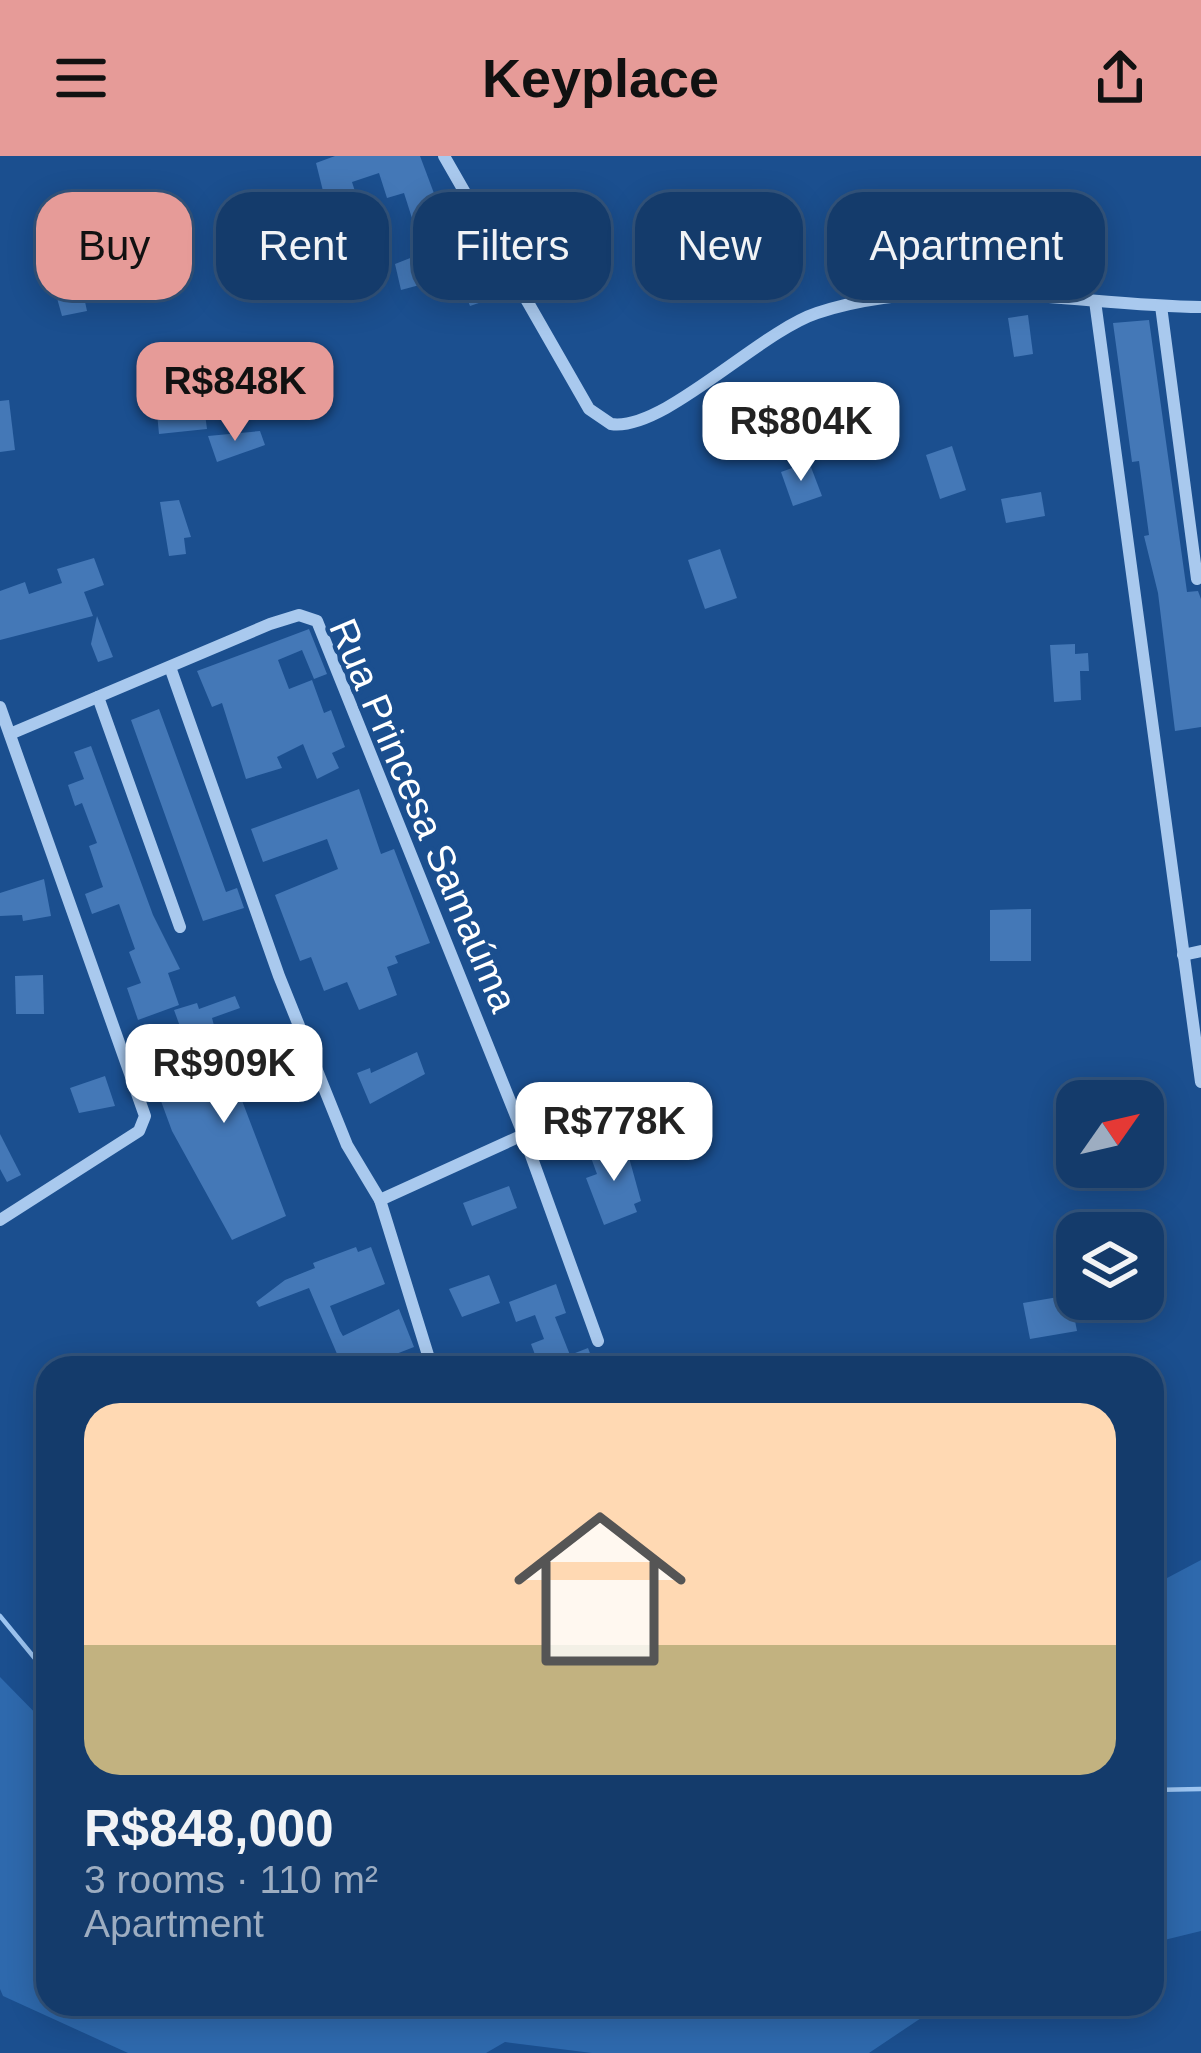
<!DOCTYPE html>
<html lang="en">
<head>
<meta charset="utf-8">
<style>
  body { margin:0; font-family:Arial,sans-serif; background:#1d4271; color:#f1f3f6; height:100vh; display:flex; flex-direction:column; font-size:45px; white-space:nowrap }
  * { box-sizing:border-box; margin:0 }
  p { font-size:39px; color:#9dadc1 }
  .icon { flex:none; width:66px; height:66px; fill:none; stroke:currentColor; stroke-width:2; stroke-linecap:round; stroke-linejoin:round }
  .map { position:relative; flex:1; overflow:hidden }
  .side { position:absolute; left:36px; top:1200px; width:1128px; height:660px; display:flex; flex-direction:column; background:#143b6b; border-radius:36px; box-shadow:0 6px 30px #0003,0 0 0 3px #33557e }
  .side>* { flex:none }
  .hud { position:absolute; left:36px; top:36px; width:1131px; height:108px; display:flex; gap:24px }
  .needle { width:78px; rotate:56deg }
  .buttons { position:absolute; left:1056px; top:924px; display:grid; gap:24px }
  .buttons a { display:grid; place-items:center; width:108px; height:108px; border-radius:24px; background:#143b6b; box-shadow:0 6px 30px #0003,0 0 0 3px #33557e; font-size:60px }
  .price { position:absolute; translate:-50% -102px; padding:0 27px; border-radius:24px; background:#fff; color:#222; font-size:39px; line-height:78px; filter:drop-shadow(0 3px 6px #0008) }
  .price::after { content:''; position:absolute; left:50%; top:72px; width:36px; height:27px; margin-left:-18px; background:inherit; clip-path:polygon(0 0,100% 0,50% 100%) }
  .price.current { background:#e69b98; color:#111 }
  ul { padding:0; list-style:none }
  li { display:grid; align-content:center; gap:24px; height:636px; padding:0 48px }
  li+li { border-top:3px solid #33557e }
  li span { display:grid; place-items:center; height:372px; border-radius:36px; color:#555 }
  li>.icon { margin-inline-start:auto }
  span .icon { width:216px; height:216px; fill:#fffc; stroke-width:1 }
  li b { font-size:51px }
  .tag { padding:0 42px; border-radius:36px; background:#143b6b; box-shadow:0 6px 30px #0003,0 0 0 3px #33557e; font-size:42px; line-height:108px }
  .tag.current { background:#e69b98; color:#111 }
  header { display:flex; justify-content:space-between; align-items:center; height:156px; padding:0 48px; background:#e69b98; color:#111; font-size:54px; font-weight:700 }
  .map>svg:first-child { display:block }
</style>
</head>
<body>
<header><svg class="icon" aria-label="menu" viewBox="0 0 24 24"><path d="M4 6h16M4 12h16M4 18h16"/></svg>Keyplace<svg class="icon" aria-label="share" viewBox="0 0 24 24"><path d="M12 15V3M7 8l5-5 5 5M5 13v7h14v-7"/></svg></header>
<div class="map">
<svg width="1201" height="1897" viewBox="0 0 1201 1897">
  <rect width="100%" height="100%" fill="#1b4f8f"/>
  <!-- green -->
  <g fill="#2e69ad">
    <path d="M 1201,1404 L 1201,1775 L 1152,1787 L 1152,1430 Z"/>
    <path d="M 0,1521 L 48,1570 L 48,1848 L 942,1848 L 869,1897 L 592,1897 L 505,1886 L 486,1897 L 128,1897 L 3,1840 L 0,1833 Z"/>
  </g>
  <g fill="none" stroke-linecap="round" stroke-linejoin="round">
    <!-- stream -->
    <g stroke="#9cc4f0" stroke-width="4.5">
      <path d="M 0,1460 L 42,1511 L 48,1534"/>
      <path d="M 1152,1634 L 1201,1633"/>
    </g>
  </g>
  <!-- building -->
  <g fill="#4478b7">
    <path d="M 335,0 L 420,0 L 453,88 L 437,92 L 442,111 L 424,115 L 427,127 L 401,134 L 395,108 L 423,97 L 404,37 L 387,42 L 379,17 L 352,26 L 359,48 L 329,59 L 316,7 Z"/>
    <path d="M 77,109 L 87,155 L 62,160 L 50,117 Z"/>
    <path d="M 499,117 L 508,137 L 470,150 L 462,130 Z"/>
    <path d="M 1028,159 L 1033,198 L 1014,201 L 1008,162 Z"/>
    <path d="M 1149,164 L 1187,436 L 1198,435 L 1201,443 L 1201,571 L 1175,575 L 1158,437 L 1144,380 L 1149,379 L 1139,305 L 1132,306 L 1113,167 Z"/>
    <path d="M 180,193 L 185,230 L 201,228 L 207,273 L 159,278 L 151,196 Z"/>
    <path d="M 9,244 L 15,294 L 0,296 L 0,245 Z"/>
    <path d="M 260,275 L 265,289 L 217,306 L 208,280 Z"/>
    <path d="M 952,290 L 966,334 L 940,343 L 926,299 Z"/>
    <path d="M 809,306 L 822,340 L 793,350 L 781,316 Z"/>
    <path d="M 1041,336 L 1045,360 L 1006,367 L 1001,343 Z"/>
    <path d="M 179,344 L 191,381 L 184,382 L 186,398 L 169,400 L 160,346 Z"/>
    <path d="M 720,393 L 737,442 L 705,453 L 688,404 Z"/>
    <path d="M 94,402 L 104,429 L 84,436 L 93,460 L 0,484 L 0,435 L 25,426 L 29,438 L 62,427 L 57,413 Z"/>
    <path d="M 97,460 L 113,501 L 98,506 L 91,488 Z"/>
    <path d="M 309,473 L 327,518 L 314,523 L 302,494 L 278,504 L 289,533 L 312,524 L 324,557 L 331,554 L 345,591 L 332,597 L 339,612 L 317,623 L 303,588 L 277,601 L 282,612 L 246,623 L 222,547 L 212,551 L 197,515 Z"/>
    <path d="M 1075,488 L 1075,498 L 1088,497 L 1089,515 L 1080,515 L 1081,544 L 1054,546 L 1050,489 Z"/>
    <path d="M 159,553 L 226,736 L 237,732 L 244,752 L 203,765 L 131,564 Z"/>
    <path d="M 91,590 L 153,759 L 180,813 L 168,817 L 179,849 L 138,864 L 127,832 L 141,827 L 129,796 L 135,793 L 119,748 L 92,758 L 85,738 L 103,731 L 89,690 L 97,687 L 82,647 L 75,650 L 68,629 L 84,623 L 74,596 Z"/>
    <path d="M 359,633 L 381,698 L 394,693 L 430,787 L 395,800 L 398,807 L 387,811 L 397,839 L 359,854 L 347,826 L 324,835 L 311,801 L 300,805 L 275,739 L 338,713 L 327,683 L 263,706 L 251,673 Z"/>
    <path d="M 44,723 L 51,760 L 23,765 L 22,759 L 0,760 L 0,737 Z"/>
    <path d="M 1031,753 L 1031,805 L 990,805 L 990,754 Z"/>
    <path d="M 43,819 L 44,858 L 16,858 L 15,820 Z"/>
    <path d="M 235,840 L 240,852 L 212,862 L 216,877 L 209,879 L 222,912 L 274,895 L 285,927 L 241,942 L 286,1060 L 232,1084 L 172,975 L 158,937 L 205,919 L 193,884 L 186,887 L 174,854 L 197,847 L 199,853 Z"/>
    <path d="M 417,896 L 425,918 L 370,948 L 357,917 L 370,912 L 371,917 Z"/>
    <path d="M 105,920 L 115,950 L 79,957 L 70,932 Z"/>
    <path d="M 0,978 L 21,1019 L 7,1026 L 0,1013 Z"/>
    <path d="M 625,987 L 641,1045 L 634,1048 L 637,1056 L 604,1069 L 586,1022 L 597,1018 L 590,999 Z"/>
    <path d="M 509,1030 L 517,1052 L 472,1070 L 463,1047 Z"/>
    <path d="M 356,1091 L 358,1096 L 371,1091 L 385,1128 L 330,1150 L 340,1175 L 343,1180 L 399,1153 L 414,1191 L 360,1212 L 343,1212 L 309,1132 L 259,1151 L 256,1146 L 285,1124 L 315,1112 L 313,1107 Z"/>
    <path d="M 489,1119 L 500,1147 L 462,1161 L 449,1133 Z"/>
    <path d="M 556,1128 L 566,1157 L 555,1161 L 570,1199 L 588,1192 L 594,1208 L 540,1212 L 531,1188 L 544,1183 L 535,1159 L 516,1166 L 509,1146 Z"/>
    <path d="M 1070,1139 L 1077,1175 L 1030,1183 L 1023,1147 Z"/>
  </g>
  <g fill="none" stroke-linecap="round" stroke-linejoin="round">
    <!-- street -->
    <g stroke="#a9c9ee" stroke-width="12">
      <path d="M 444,0 L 589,253 L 611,268 C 663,276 759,176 817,157 C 939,117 1076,149 1201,151"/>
      <path d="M 1095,145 L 1201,926"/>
      <path d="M 1161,150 L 1197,423"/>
      <path d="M 170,511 L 279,820 L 347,989 L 380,1044 L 432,1212"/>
      <path d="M 98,541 L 180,771"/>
      <path d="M 0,551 L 145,960 L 139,975 L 0,1064"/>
      <path d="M 10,578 L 270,468 L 299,459 L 317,465 L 524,980 L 598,1185"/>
      <path d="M 1183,799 L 1201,795"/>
      <path d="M 380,1044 L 613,938"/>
    </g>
  </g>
  <g text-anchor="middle" stroke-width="9" stroke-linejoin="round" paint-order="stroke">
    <!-- street labels -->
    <g font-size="39" fill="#fff" stroke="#1b4f8f">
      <text transform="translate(424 659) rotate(67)" y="14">Rua Princesa Samaúma</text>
    </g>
  </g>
</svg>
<div class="buttons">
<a><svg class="needle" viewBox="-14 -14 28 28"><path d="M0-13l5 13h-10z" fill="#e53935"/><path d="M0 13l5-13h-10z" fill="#9dadc1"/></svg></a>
<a><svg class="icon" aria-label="layers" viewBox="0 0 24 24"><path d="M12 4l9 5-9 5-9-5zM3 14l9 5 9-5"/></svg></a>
</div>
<b class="price current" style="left:235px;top:288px">R$848K</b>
<b class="price" style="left:801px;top:328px">R$804K</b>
<b class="price" style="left:224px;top:970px">R$909K</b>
<b class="price" style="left:614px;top:1028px">R$778K</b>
<div class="hud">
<a class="tag current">Buy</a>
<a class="tag">Rent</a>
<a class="tag">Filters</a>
<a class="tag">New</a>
<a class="tag">Apartment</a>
</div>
<section class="side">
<ul>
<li><span style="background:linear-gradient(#ffd9b3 65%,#c2b280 0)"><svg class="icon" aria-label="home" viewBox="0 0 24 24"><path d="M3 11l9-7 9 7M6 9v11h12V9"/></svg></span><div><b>R$848,000</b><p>3 rooms · 110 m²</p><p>Apartment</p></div></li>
</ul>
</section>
</div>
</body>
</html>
